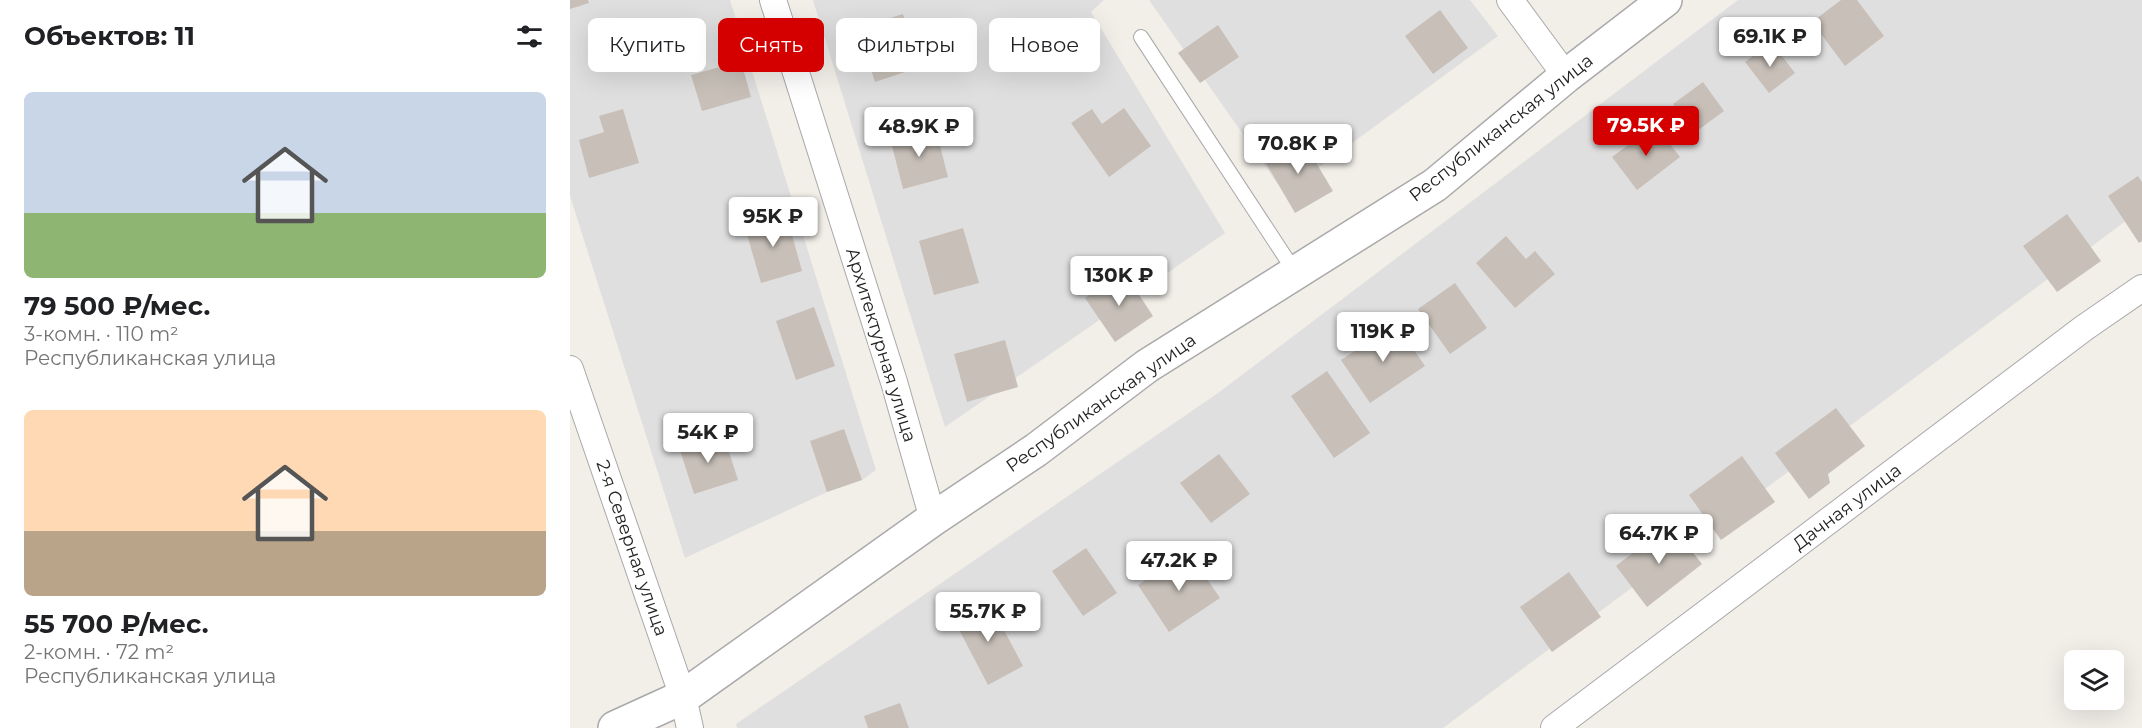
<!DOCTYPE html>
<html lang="ru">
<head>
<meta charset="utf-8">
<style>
  body { margin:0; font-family:Montserrat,sans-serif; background:#f6f6f6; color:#202124; height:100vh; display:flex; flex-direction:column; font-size:22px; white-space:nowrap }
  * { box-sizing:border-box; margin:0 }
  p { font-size:20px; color:#757577 }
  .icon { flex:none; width:33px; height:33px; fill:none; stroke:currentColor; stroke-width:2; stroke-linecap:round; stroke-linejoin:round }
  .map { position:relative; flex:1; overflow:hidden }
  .side { display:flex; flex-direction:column; background:#fff; width:570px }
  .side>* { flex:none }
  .top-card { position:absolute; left:18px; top:18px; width:570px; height:54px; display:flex; gap:12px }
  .buttons { position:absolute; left:1494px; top:650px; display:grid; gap:12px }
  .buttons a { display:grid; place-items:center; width:60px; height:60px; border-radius:9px; background:#fff; box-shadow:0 6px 24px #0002; font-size:30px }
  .price { position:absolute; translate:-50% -51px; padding:0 14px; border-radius:6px; background:#fff; color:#222; font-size:20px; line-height:39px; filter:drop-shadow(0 2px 3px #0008) }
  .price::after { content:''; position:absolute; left:50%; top:36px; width:18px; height:14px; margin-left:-9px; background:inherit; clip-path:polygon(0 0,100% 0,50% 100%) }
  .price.active { background:#d40000; color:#fff }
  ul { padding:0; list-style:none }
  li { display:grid; align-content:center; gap:12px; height:318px; padding:0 24px }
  li span { display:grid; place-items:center; height:186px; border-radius:9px; color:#555 }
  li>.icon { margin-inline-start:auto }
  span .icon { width:108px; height:108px; fill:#fffc; stroke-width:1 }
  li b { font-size:26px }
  h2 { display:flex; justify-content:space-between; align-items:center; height:72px; padding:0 24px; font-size:26px }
  .chip { padding:0 21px; border-radius:9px; background:#fff; box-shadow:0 6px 24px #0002; font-size:21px; line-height:54px }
  .chip.active { background:#d40000; color:#fff }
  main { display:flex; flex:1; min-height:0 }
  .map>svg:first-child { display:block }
</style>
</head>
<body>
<main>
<section class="side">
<h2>Объектов: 11<svg class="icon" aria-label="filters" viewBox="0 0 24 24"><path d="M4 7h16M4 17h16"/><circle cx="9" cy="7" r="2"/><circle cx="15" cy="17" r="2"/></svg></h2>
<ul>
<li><span style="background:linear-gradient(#c9d6e8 65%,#8fb573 0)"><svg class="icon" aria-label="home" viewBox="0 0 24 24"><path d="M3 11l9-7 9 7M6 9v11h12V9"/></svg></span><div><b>79 500 ₽/мес.</b><p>3-комн. · 110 m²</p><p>Республиканская улица</p></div></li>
<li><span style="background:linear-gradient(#ffd9b3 65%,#b9a48a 0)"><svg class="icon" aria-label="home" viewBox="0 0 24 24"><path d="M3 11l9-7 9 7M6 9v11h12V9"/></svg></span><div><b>55 700 ₽/мес.</b><p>2-комн. · 72 m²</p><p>Республиканская улица</p></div></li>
</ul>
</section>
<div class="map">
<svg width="1572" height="728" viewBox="0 0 1572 728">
  <rect width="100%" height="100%" fill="#f2efe9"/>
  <!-- residential -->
  <g fill="#e0dfdf">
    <path d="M 0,0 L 160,0 L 306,470 L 292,480 L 257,492 L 115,558 L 0,196 Z"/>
    <path d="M 243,0 L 534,0 L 521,12 L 655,233 L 375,427 Z"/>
    <path d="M 579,0 L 900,0 L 928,36 L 714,193 Z"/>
    <path d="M 1168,0 L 1572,0 L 1572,209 L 873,728 L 167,728 L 166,724 L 648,393 Z"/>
  </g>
  <!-- building -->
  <g fill="#c7bfb8">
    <path d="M 0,0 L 18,0 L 19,3 L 0,9 Z"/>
    <path d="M 1271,0 L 1287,0 L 1314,36 L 1275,66 L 1242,22 Z"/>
    <path d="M 870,10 L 898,48 L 863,74 L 835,36 Z"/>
    <path d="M 333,14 L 350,67 L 305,82 L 288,28 Z"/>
    <path d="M 648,25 L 669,57 L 630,83 L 608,53 Z"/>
    <path d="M 1201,42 L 1225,73 L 1199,93 L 1175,62 Z"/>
    <path d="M 171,61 L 181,97 L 132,111 L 121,75 Z"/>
    <path d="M 1133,82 L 1154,111 L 1124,133 L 1103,104 Z"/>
    <path d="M 554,108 L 581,146 L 539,177 L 501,123 L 522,109 L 532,124 Z"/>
    <path d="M 53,109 L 69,163 L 19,178 L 9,140 L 34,132 L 29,116 Z"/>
    <path d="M 1085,125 L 1110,157 L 1067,190 L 1042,157 Z"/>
    <path d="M 365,126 L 378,177 L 333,189 L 320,138 Z"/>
    <path d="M 730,136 L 763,191 L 725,213 L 693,158 Z"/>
    <path d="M 1568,176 L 1572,182 L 1572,241 L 1569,243 L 1538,196 Z"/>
    <path d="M 216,213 L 232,271 L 191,283 L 174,224 Z"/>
    <path d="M 1497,214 L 1531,261 L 1487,292 L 1453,246 Z"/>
    <path d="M 393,228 L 409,283 L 364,295 L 349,241 Z"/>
    <path d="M 936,236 L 956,259 L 965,251 L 985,274 L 945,308 L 906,263 Z"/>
    <path d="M 554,272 L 583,316 L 545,342 L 515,298 Z"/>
    <path d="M 885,283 L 917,328 L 880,354 L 848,309 Z"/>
    <path d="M 244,307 L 265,366 L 226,380 L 206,321 Z"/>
    <path d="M 826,324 L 855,366 L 800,403 L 771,360 Z"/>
    <path d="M 435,340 L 448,387 L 397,402 L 384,354 Z"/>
    <path d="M 757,371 L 800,433 L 764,458 L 721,396 Z"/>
    <path d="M 1266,408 L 1295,446 L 1258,474 L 1260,483 L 1239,499 L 1205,453 Z"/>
    <path d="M 274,429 L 292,480 L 257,492 L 240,441 Z"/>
    <path d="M 153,433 L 168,480 L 124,494 L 109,447 Z"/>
    <path d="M 649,454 L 680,494 L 641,523 L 610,483 Z"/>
    <path d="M 1172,456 L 1205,502 L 1151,540 L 1119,495 Z"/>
    <path d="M 1100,524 L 1132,564 L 1077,607 L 1046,566 Z"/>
    <path d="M 516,548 L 547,593 L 513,616 L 482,571 Z"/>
    <path d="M 618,551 L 650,598 L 599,632 L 568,585 Z"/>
    <path d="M 999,572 L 1031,617 L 982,652 L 950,607 Z"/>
    <path d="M 419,602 L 453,666 L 418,685 L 384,620 Z"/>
    <path d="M 330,703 L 339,728 L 298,728 L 294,716 Z"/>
  </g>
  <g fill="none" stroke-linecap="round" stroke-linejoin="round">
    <defs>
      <path id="service" d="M 571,37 L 725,272"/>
      <g id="minor">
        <path d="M 203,0 L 324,382 L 363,519"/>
        <path d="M 940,0 L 996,76"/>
        <path d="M 0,369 L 113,697 L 120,728"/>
        <path d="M 984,728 L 1514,328 L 1572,288"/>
      </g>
      <path id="tertiary" d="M 45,728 L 113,697 L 363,519 L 466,450 L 577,366 L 865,185 L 996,76 L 1095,0"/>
    </defs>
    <!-- service casing -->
    <use href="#service" stroke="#a9a9a9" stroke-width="16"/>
    <!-- minor casing -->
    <use href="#minor" stroke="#a9a9a9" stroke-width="28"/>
    <!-- tertiary casing -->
    <use href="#tertiary" stroke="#a9a9a9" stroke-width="36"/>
    <!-- service -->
    <use href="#service" stroke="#fff" stroke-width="14"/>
    <!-- minor -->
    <use href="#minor" stroke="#fff" stroke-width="26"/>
    <!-- tertiary -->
    <use href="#tertiary" stroke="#fff" stroke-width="33"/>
  </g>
  <g text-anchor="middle" stroke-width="4.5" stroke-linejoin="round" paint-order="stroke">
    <!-- street labels -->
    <g font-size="18" fill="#222" stroke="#fff">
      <text transform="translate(931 128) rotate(-38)" y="6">Республиканская улица</text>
      <text transform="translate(311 345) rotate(73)" y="6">Архитектурная улица</text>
      <text transform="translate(531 403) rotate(-35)" y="6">Республиканская улица</text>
      <text transform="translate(1277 507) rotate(-37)" y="6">Дачная улица</text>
      <text transform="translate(62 548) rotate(71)" y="6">2-я Северная улица</text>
    </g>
  </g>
</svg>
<div class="buttons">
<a><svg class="icon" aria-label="layers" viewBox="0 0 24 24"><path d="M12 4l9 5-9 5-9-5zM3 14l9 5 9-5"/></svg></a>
</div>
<b class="price" style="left:1200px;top:68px">69.1K ₽</b>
<b class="price active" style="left:1076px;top:157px">79.5K ₽</b>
<b class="price" style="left:349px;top:158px">48.9K ₽</b>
<b class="price" style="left:728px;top:175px">70.8K ₽</b>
<b class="price" style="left:203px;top:248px">95K ₽</b>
<b class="price" style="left:549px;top:307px">130K ₽</b>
<b class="price" style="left:813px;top:363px">119K ₽</b>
<b class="price" style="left:138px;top:464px">54K ₽</b>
<b class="price" style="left:1089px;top:565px">64.7K ₽</b>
<b class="price" style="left:609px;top:592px">47.2K ₽</b>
<b class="price" style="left:418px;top:643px">55.7K ₽</b>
<div class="top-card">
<a class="chip">Купить</a>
<a class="chip active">Снять</a>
<a class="chip">Фильтры</a>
<a class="chip">Новое</a>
</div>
</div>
</main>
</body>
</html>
